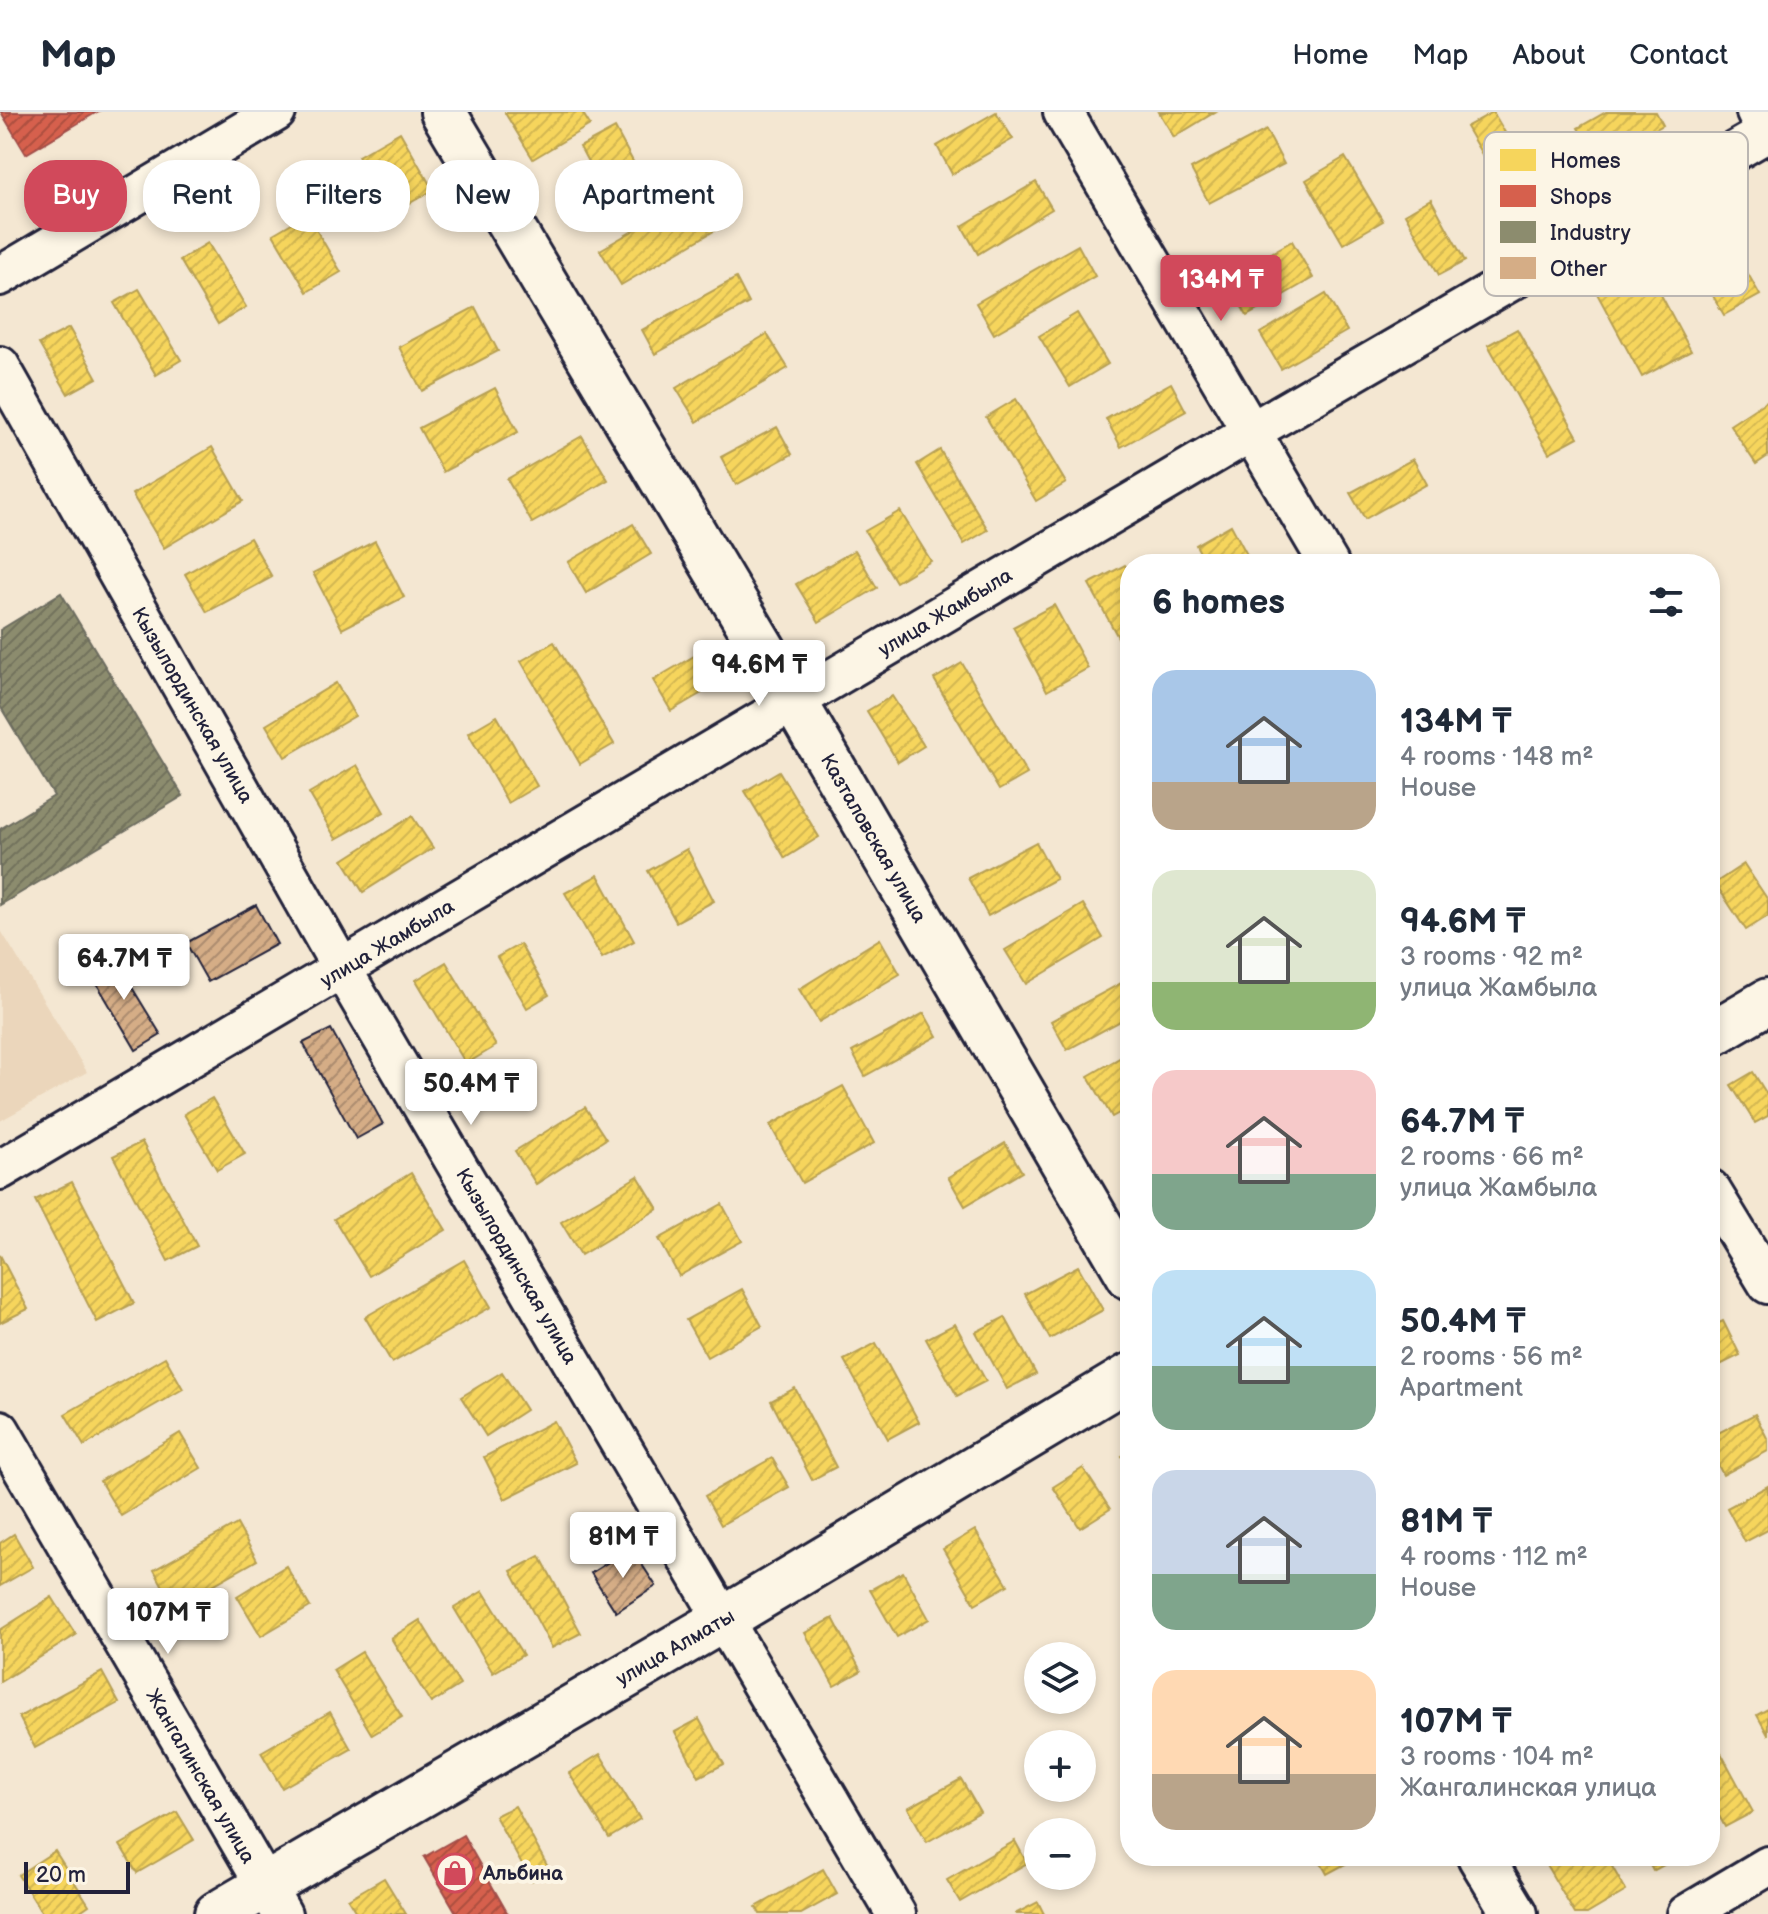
<!DOCTYPE html>
<html lang="en">
<head>
<meta charset="utf-8">
<style>
  body { margin:0; font-family:"Balsamiq Sans",sans-serif; background:#f2f2f3; color:#1f2937; height:100vh; display:flex; flex-direction:column; font-size:30px; white-space:nowrap }
  * { box-sizing:border-box; margin:0 }
  p { font-size:26px; color:#747a83 }
  .icon { flex:none; width:44px; height:44px; fill:none; stroke:currentColor; stroke-width:2; stroke-linecap:round; stroke-linejoin:round }
  .map { position:relative; flex:1; overflow:hidden }
  .details { position:absolute; left:1120px; top:442px; width:600px; height:1312px; display:flex; flex-direction:column; background:#fff; border-radius:32px; box-shadow:0 4px 12px #0003 }
  .details>* { flex:none }
  .top-card { position:absolute; left:24px; top:48px; width:760px; height:72px; display:flex; gap:16px }
  .fabs { position:absolute; left:1024px; top:1530px; display:grid; gap:16px }
  .fabs a { display:grid; place-items:center; width:72px; height:72px; border-radius:50%; background:#fff; box-shadow:0 4px 12px #0003; font-size:40px }
  .scale { position:absolute; left:24px; bottom:20px; width:106px; box-sizing:border-box; padding-left:8px; border:4px solid #22223b; border-top:0; font-size:22px; line-height:28px; white-space:nowrap; color:#22223b; -webkit-text-stroke:6px #fcf5e5; paint-order:stroke }
  .price { position:absolute; translate:-50% -68px; padding:0 18px; border-radius:8px; background:#fff; color:#222; font-size:26px; line-height:52px; filter:drop-shadow(0 2px 4px #0008) }
  .price::after { content:''; position:absolute; left:50%; top:48px; width:24px; height:18px; margin-left:-12px; background:inherit; clip-path:polygon(0 0,100% 0,50% 100%) }
  .price.on { background:#d1495b; color:#fff }
  ul { padding:0; list-style:none }
  li { display:flex; align-items:center; gap:24px; height:200px; padding:0 32px }
  li span { display:grid; place-items:center; flex:none; width:224px; height:160px; border-radius:24px; color:#555 }
  li>.icon { margin-inline-start:auto }
  span .icon { width:96px; height:96px; fill:#fffc; stroke-width:1 }
  li b { font-size:34px }
  h2 { display:flex; justify-content:space-between; align-items:center; height:96px; padding:0 32px; font-size:34px }
  .pill { padding:0 28px; border-radius:32px; background:#fff; box-shadow:0 4px 12px #0003; font-size:28px; line-height:72px }
  .pill.on { background:#d1495b; color:#fff }
  header { display:flex; align-items:center; gap:48px; box-sizing:border-box; height:112px; padding:0 40px; background:#fff; border-bottom:2px solid #e0e1e3 }
  header strong { font-size:38px }
  nav { display:flex; gap:44px; margin-inline-start:auto; font-size:28px }
  .map>svg:first-child { display:block }
</style>
</head>
<body>
<header>
<strong>Map</strong>
<nav><a>Home</a><a>Map</a><a>About</a><a>Contact</a></nav>
</header>
<div class="map">
<svg width="1768" height="1802" viewBox="0 0 1768 1802">
  <defs>
    <pattern id="homes-hatch" width="6" height="6" patternUnits="userSpaceOnUse" patternTransform="scale(2)"><rect width="6" height="6" fill="#f6d55c"/><path d="M-1 1l2-2M0 6l6-6M5 7l2-2" fill="none" stroke="#d3b751"/></pattern>
    <pattern id="shops-hatch" width="6" height="6" patternUnits="userSpaceOnUse" patternTransform="scale(2)"><rect width="6" height="6" fill="#d6604d"/><path d="M-1 1l2-2M0 6l6-6M5 7l2-2" fill="none" stroke="#ad4f41"/></pattern>
    <pattern id="industry-hatch" width="6" height="6" patternUnits="userSpaceOnUse" patternTransform="scale(2)"><rect width="6" height="6" fill="#8c8c6e"/><path d="M-1 1l2-2M0 6l6-6M5 7l2-2" fill="none" stroke="#72725c"/></pattern>
    <pattern id="building-hatch" width="6" height="6" patternUnits="userSpaceOnUse" patternTransform="scale(2)"><rect width="6" height="6" fill="#d5ad86"/><path d="M-1 1l2-2M0 6l6-6M5 7l2-2" fill="none" stroke="#ac8c6f"/></pattern>
  </defs>
  <rect width="100%" height="100%" fill="#f4e7d2"/>
  <filter id="ink" filterUnits="userSpaceOnUse"><feTurbulence type="fractalNoise" baseFrequency=".0125" numOctaves="2"/><feDisplacementMap in="SourceGraphic" scale="16" xChannelSelector="R" yChannelSelector="G"/><feConvolveMatrix kernelMatrix="1 2 1 2 8 2 1 2 1" color-interpolation-filters="sRGB"/></filter>
  <g filter="url(#ink)">
    <!-- built -->
    <path fill="#ebd6bb" d="M 0,817 L 87,960 L 0,1009 Z"/>
    <!-- homes -->
    <g fill="url(#homes-hatch)" stroke="#b69f52" stroke-width="2">
      <path d="M 582,0 L 590,13 L 533,47 L 505,1 Z"/>
      <path d="M 996,0 L 1013,27 L 952,62 L 937,34 Z"/>
      <path d="M 1159,0 L 1215,0 L 1174,25 Z"/>
      <path d="M 1493,0 L 1542,84 L 1515,99 L 1466,15 Z"/>
      <path d="M 1606,0 L 1656,0 L 1663,13 L 1597,50 L 1578,16 Z"/>
      <path d="M 615,16 L 637,57 L 602,76 L 580,35 Z"/>
      <path d="M 1266,18 L 1284,52 L 1209,91 L 1191,57 Z"/>
      <path d="M 400,20 L 433,78 L 391,102 L 358,44 Z"/>
      <path d="M 1345,45 L 1383,109 L 1343,132 L 1306,68 Z"/>
      <path d="M 1036,70 L 1052,97 L 978,142 L 962,114 Z"/>
      <path d="M 693,84 L 714,119 L 621,173 L 600,138 Z"/>
      <path d="M 1431,87 L 1465,149 L 1439,163 L 1405,102 Z"/>
      <path d="M 1713,100 L 1760,183 L 1724,203 L 1677,121 Z"/>
      <path d="M 307,102 L 341,160 L 307,180 L 273,122 Z"/>
      <path d="M 1292,129 L 1313,166 L 1247,204 L 1226,167 Z"/>
      <path d="M 208,131 L 246,195 L 218,212 L 180,148 Z"/>
      <path d="M 1078,133 L 1095,164 L 994,222 L 976,191 Z"/>
      <path d="M 1643,149 L 1691,239 L 1642,265 L 1594,176 Z"/>
      <path d="M 736,166 L 749,191 L 655,242 L 642,218 Z"/>
      <path d="M 139,177 L 181,248 L 156,263 L 114,191 Z"/>
      <path d="M 1326,182 L 1347,219 L 1281,257 L 1260,221 Z"/>
      <path d="M 475,195 L 498,239 L 422,279 L 399,235 Z"/>
      <path d="M 1077,201 L 1108,252 L 1070,275 L 1039,224 Z"/>
      <path d="M 69,216 L 97,266 L 68,282 L 39,232 Z"/>
      <path d="M 1517,217 L 1578,325 L 1549,341 L 1488,233 Z"/>
      <path d="M 767,222 L 788,256 L 697,310 L 676,276 Z"/>
      <path d="M 1171,271 L 1186,299 L 1121,335 L 1106,307 Z"/>
      <path d="M 495,276 L 518,320 L 443,360 L 419,316 Z"/>
      <path d="M 1016,287 L 1066,371 L 1036,389 L 986,305 Z"/>
      <path d="M 1768,288 L 1768,344 L 1756,352 L 1730,313 Z"/>
      <path d="M 777,315 L 792,342 L 736,373 L 721,345 Z"/>
      <path d="M 582,324 L 608,368 L 532,411 L 507,367 Z"/>
      <path d="M 212,335 L 243,389 L 164,436 L 132,382 Z"/>
      <path d="M 940,338 L 988,418 L 964,432 L 917,352 Z"/>
      <path d="M 1413,347 L 1427,372 L 1365,407 L 1350,381 Z"/>
      <path d="M 900,399 L 931,449 L 896,470 L 865,419 Z"/>
      <path d="M 633,412 L 651,442 L 586,481 L 568,450 Z"/>
      <path d="M 1231,413 L 1252,452 L 1206,452 L 1196,433 Z"/>
      <path d="M 250,426 L 272,465 L 207,500 L 185,462 Z"/>
      <path d="M 375,429 L 404,485 L 342,517 L 313,461 Z"/>
      <path d="M 855,438 L 877,476 L 819,510 L 796,472 Z"/>
      <path d="M 1125,453 L 1130,462 L 1130,535 L 1125,538 L 1089,472 Z"/>
      <path d="M 1054,493 L 1088,556 L 1047,579 L 1013,515 Z"/>
      <path d="M 554,530 L 614,632 L 580,652 L 521,549 Z"/>
      <path d="M 718,530 L 736,561 L 671,599 L 653,568 Z"/>
      <path d="M 962,551 L 1027,662 L 999,678 L 934,567 Z"/>
      <path d="M 336,571 L 355,604 L 285,645 L 266,613 Z"/>
      <path d="M 892,584 L 924,634 L 898,650 L 867,599 Z"/>
      <path d="M 497,604 L 537,674 L 508,691 L 468,621 Z"/>
      <path d="M 357,653 L 384,700 L 336,727 L 309,681 Z"/>
      <path d="M 779,659 L 819,725 L 785,746 L 745,679 Z"/>
      <path d="M 412,704 L 433,736 L 363,780 L 343,748 Z"/>
      <path d="M 1036,730 L 1056,767 L 988,804 L 968,766 Z"/>
      <path d="M 687,737 L 714,789 L 676,810 L 648,759 Z"/>
      <path d="M 1744,752 L 1768,788 L 1768,804 L 1746,818 L 1715,771 Z"/>
      <path d="M 598,763 L 634,829 L 602,846 L 565,781 Z"/>
      <path d="M 1083,792 L 1103,826 L 1026,872 L 1005,838 Z"/>
      <path d="M 880,827 L 900,862 L 819,910 L 799,877 Z"/>
      <path d="M 520,832 L 549,883 L 527,896 L 497,845 Z"/>
      <path d="M 446,850 L 496,934 L 466,952 L 416,868 Z"/>
      <path d="M 1123,870 L 1130,883 L 1130,904 L 1067,938 L 1051,909 Z"/>
      <path d="M 924,901 L 937,924 L 865,964 L 852,940 Z"/>
      <path d="M 1130,940 L 1130,995 L 1112,1005 L 1088,964 Z"/>
      <path d="M 1753,960 L 1768,984 L 1768,1004 L 1755,1011 L 1731,973 Z"/>
      <path d="M 843,974 L 874,1031 L 802,1071 L 770,1013 Z"/>
      <path d="M 212,986 L 245,1042 L 217,1058 L 184,1002 Z"/>
      <path d="M 585,995 L 606,1027 L 536,1072 L 515,1039 Z"/>
      <path d="M 142,1030 L 197,1134 L 168,1149 L 113,1044 Z"/>
      <path d="M 1005,1031 L 1022,1060 L 965,1094 L 948,1065 Z"/>
      <path d="M 411,1061 L 446,1118 L 369,1164 L 334,1107 Z"/>
      <path d="M 638,1064 L 658,1097 L 581,1143 L 561,1110 Z"/>
      <path d="M 72,1070 L 134,1191 L 97,1210 L 35,1088 Z"/>
      <path d="M 722,1092 L 742,1129 L 679,1164 L 659,1127 Z"/>
      <path d="M 0,1143 L 28,1197 L 0,1211 Z"/>
      <path d="M 464,1148 L 491,1195 L 392,1251 L 365,1205 Z"/>
      <path d="M 1078,1154 L 1103,1198 L 1050,1227 L 1025,1182 Z"/>
      <path d="M 742,1177 L 762,1214 L 707,1245 L 686,1208 Z"/>
      <path d="M 1005,1205 L 1036,1262 L 1007,1277 L 976,1220 Z"/>
      <path d="M 1723,1209 L 1740,1243 L 1710,1258 L 1710,1215 Z"/>
      <path d="M 955,1212 L 986,1269 L 957,1284 L 926,1227 Z"/>
      <path d="M 876,1231 L 919,1310 L 888,1327 L 844,1248 Z"/>
      <path d="M 165,1245 L 183,1277 L 84,1334 L 65,1302 Z"/>
      <path d="M 502,1260 L 526,1298 L 486,1324 L 461,1285 Z"/>
      <path d="M 795,1276 L 836,1355 L 812,1368 L 771,1289 Z"/>
      <path d="M 1755,1302 L 1768,1328 L 1768,1339 L 1723,1363 L 1710,1337 L 1710,1325 Z"/>
      <path d="M 554,1309 L 576,1351 L 505,1387 L 484,1345 Z"/>
      <path d="M 180,1321 L 201,1356 L 121,1404 L 100,1369 Z"/>
      <path d="M 1130,1339 L 1130,1356 L 1122,1344 Z"/>
      <path d="M 772,1346 L 789,1375 L 721,1413 L 705,1384 Z"/>
      <path d="M 1083,1356 L 1110,1397 L 1080,1416 L 1053,1375 Z"/>
      <path d="M 1768,1374 L 1768,1418 L 1745,1430 L 1727,1396 Z"/>
      <path d="M 237,1412 L 257,1448 L 174,1495 L 154,1458 Z"/>
      <path d="M 975,1418 L 1008,1473 L 975,1492 L 943,1437 Z"/>
      <path d="M 14,1422 L 33,1455 L 0,1474 L 0,1431 Z"/>
      <path d="M 540,1444 L 581,1521 L 552,1536 L 511,1459 Z"/>
      <path d="M 286,1454 L 310,1495 L 261,1524 L 237,1484 Z"/>
      <path d="M 903,1460 L 929,1507 L 897,1525 L 870,1478 Z"/>
      <path d="M 483,1479 L 523,1543 L 493,1561 L 454,1496 Z"/>
      <path d="M 52,1485 L 76,1523 L 0,1570 L 0,1518 Z"/>
      <path d="M 833,1506 L 861,1559 L 834,1574 L 805,1521 Z"/>
      <path d="M 420,1508 L 460,1573 L 431,1591 L 391,1526 Z"/>
      <path d="M 362,1540 L 402,1605 L 372,1623 L 333,1558 Z"/>
      <path d="M 102,1560 L 119,1591 L 35,1636 L 19,1605 Z"/>
      <path d="M 1768,1597 L 1768,1623 L 1757,1603 Z"/>
      <path d="M 330,1600 L 351,1637 L 282,1676 L 261,1640 Z"/>
      <path d="M 699,1607 L 724,1652 L 699,1665 L 675,1620 Z"/>
      <path d="M 1716,1632 L 1753,1700 L 1725,1715 L 1710,1687 L 1710,1636 Z"/>
      <path d="M 600,1642 L 640,1707 L 609,1726 L 569,1661 Z"/>
      <path d="M 961,1667 L 980,1700 L 927,1730 L 908,1696 Z"/>
      <path d="M 515,1694 L 550,1759 L 531,1769 L 495,1704 Z"/>
      <path d="M 177,1700 L 194,1728 L 137,1761 L 120,1733 Z"/>
      <path d="M 1015,1729 L 1027,1751 L 960,1790 L 947,1768 Z"/>
      <path d="M 55,1739 L 89,1793 L 76,1802 L 43,1802 L 18,1763 Z"/>
      <path d="M 1317,1744 L 1360,1744 L 1327,1762 Z"/>
      <path d="M 1541,1744 L 1606,1744 L 1626,1779 L 1587,1802 L 1575,1802 Z"/>
      <path d="M 1645,1744 L 1673,1744 L 1675,1747 L 1653,1759 Z"/>
      <path d="M 823,1757 L 837,1782 L 801,1802 L 760,1802 L 756,1795 Z"/>
      <path d="M 384,1766 L 406,1802 L 357,1802 L 348,1787 Z"/>
      <path d="M 1038,1790 L 1044,1802 L 1015,1802 Z"/>
    </g>
    <!-- shops -->
    <g fill="url(#shops-hatch)" stroke="#a04d48" stroke-width="2">
      <path d="M 1,0 L 97,0 L 26,42 Z"/>
      <path d="M 463,1723 L 508,1802 L 457,1802 L 424,1745 Z"/>
    </g>
    <!-- industry -->
    <path fill="url(#industry-hatch)" stroke="#6c6c5f" stroke-width="2" d="M 61,481 L 183,684 L 0,793 L 0,717 L 54,684 L 0,594 L 0,518 Z"/>
    <!-- building -->
    <g fill="url(#building-hatch)" stroke="#22223b" stroke-width="2">
      <path d="M 256,793 L 277,832 L 208,870 L 186,831 Z"/>
      <path d="M 111,841 L 161,923 L 136,938 L 87,855 Z"/>
      <path d="M 331,917 L 383,1012 L 356,1027 L 303,931 Z"/>
      <path d="M 631,1436 L 656,1474 L 616,1500 L 591,1461 Z"/>
    </g>
    <g fill="none" stroke-linecap="round" stroke-linejoin="round">
      <defs>
        <g id="minor">
          <path d="M 1063,0 L 1329,452"/>
          <path d="M 0,164 L 276,0"/>
          <path d="M 0,254 L 346,864 L 896,1802"/>
          <path d="M 0,1058 L 1249,321 L 1768,20"/>
          <path d="M 1710,1077 L 1768,1172"/>
          <path d="M 0,1318 L 282,1802"/>
          <path d="M 1687,1802 L 1768,1754"/>
        </g>
        <g id="tertiary">
          <path d="M 443,0 L 794,589 L 1130,1165"/>
          <path d="M 1759,0 L 1768,16"/>
          <path d="M 1710,923 L 1768,889"/>
          <path d="M 1480,1744 L 1515,1802"/>
          <path d="M 217,1802 L 724,1507 L 1130,1264"/>
        </g>
      </defs>
      <!-- minor casing -->
      <use href="#minor" stroke="#22223b" stroke-width="44"/>
      <!-- tertiary casing -->
      <use href="#tertiary" stroke="#22223b" stroke-width="50"/>
      <!-- minor -->
      <use href="#minor" stroke="#fcf5e5" stroke-width="38"/>
      <!-- tertiary -->
      <use href="#tertiary" stroke="#fcf5e5" stroke-width="44"/>
    </g>
  </g>
  <!-- icons -->
  <defs>
    <symbol id="shop-ring" viewBox="-11 -11 22 22"><circle r="9.5" fill="#fcf5e5" stroke="#d1495b" stroke-width="1.5"/><path d="M-5-2.5h2.3a2.7 3.5 0 0 1 5.4 0H5L5.5 6h-11ZM-1.5-2.5h3a1.5 2.3 0 0 0-3 0Z" fill="#d1495b"/></symbol>
  </defs>
  <g fill-rule="evenodd">
    <use href="#shop-ring" x="433" y="1739" width="44" height="44"/>
  </g>
  <g text-anchor="middle" stroke-width="8" stroke-linejoin="round" paint-order="stroke">
    <!-- street labels -->
    <g font-size="20" fill="#22223b" stroke="#fcf5e5">
      <text transform="translate(945 500) rotate(-31)" y="7">улица Жамбыла</text>
      <text transform="translate(193 593) rotate(60)" y="7">Кызылординская улица</text>
      <text transform="translate(874 726) rotate(60)" y="7">Казталовская улица</text>
      <text transform="translate(387 831) rotate(-31)" y="7">улица Жамбыла</text>
      <text transform="translate(517 1154) rotate(60)" y="7">Кызылординская улица</text>
      <text transform="translate(675 1535) rotate(-30)" y="7">улица Алматы</text>
      <text transform="translate(201 1664) rotate(60)" y="7">Жангалинская улица</text>
    </g>
    <!-- poi labels -->
    <g font-size="20" font-weight="bold" fill="#22223b" stroke="#fcf5e5" text-anchor="start">
      <text x="483" y="1768">Альбина</text>
    </g>
  </g>
  <!-- legend -->
  <rect x="1484" y="20" width="264" height="164" rx="12" fill="#fcf5e5" stroke="#bbb6b2" stroke-width="2"/>
  <rect x="1500" y="37" width="36" height="22" fill="#f6d55c"/>
  <rect x="1500" y="73" width="36" height="22" fill="#d6604d"/>
  <rect x="1500" y="109" width="36" height="22" fill="#8c8c6e"/>
  <rect x="1500" y="145" width="36" height="22" fill="#d5ad86"/>
  <g font-size="22" fill="#22223b">
    <text x="1550" y="56">Homes</text>
    <text x="1550" y="92">Shops</text>
    <text x="1550" y="128">Industry</text>
    <text x="1550" y="164">Other</text>
  </g>
</svg>
<div class="fabs">
<a><svg class="icon" aria-label="layers" viewBox="0 0 24 24"><path d="M12 4l9 5-9 5-9-5zM3 14l9 5 9-5"/></svg></a>
<a>+</a>
<a>−</a>
</div>
<div class="scale">20 m</div>
<b class="price on" style="left:1221px;top:211px">134M ₸</b>
<b class="price" style="left:759px;top:596px">94.6M ₸</b>
<b class="price" style="left:124px;top:890px">64.7M ₸</b>
<b class="price" style="left:471px;top:1015px">50.4M ₸</b>
<b class="price" style="left:623px;top:1468px">81M ₸</b>
<b class="price" style="left:168px;top:1544px">107M ₸</b>
<div class="top-card">
<a class="pill on">Buy</a>
<a class="pill">Rent</a>
<a class="pill">Filters</a>
<a class="pill">New</a>
<a class="pill">Apartment</a>
</div>
<section class="details">
<h2>6 homes<svg class="icon" aria-label="filters" viewBox="0 0 24 24"><path d="M4 7h16M4 17h16"/><circle cx="9" cy="7" r="2"/><circle cx="15" cy="17" r="2"/></svg></h2>
<ul>
<li><span style="background:linear-gradient(#a9c7e8 70%,#b9a48a 0)"><svg class="icon" aria-label="home" viewBox="0 0 24 24"><path d="M3 11l9-7 9 7M6 9v11h12V9"/></svg></span><div><b>134M ₸</b><p>4 rooms · 148 m²</p><p>House</p></div></li>
<li><span style="background:linear-gradient(#dfe7d0 70%,#8fb573 0)"><svg class="icon" aria-label="home" viewBox="0 0 24 24"><path d="M3 11l9-7 9 7M6 9v11h12V9"/></svg></span><div><b>94.6M ₸</b><p>3 rooms · 92 m²</p><p>улица Жамбыла</p></div></li>
<li><span style="background:linear-gradient(#f6c9c9 65%,#7fa58c 0)"><svg class="icon" aria-label="home" viewBox="0 0 24 24"><path d="M3 11l9-7 9 7M6 9v11h12V9"/></svg></span><div><b>64.7M ₸</b><p>2 rooms · 66 m²</p><p>улица Жамбыла</p></div></li>
<li><span style="background:linear-gradient(#bfe0f5 60%,#7fa58c 0)"><svg class="icon" aria-label="home" viewBox="0 0 24 24"><path d="M3 11l9-7 9 7M6 9v11h12V9"/></svg></span><div><b>50.4M ₸</b><p>2 rooms · 56 m²</p><p>Apartment</p></div></li>
<li><span style="background:linear-gradient(#c9d6e8 65%,#7fa58c 0)"><svg class="icon" aria-label="home" viewBox="0 0 24 24"><path d="M3 11l9-7 9 7M6 9v11h12V9"/></svg></span><div><b>81M ₸</b><p>4 rooms · 112 m²</p><p>House</p></div></li>
<li><span style="background:linear-gradient(#ffd9b3 65%,#b9a48a 0)"><svg class="icon" aria-label="home" viewBox="0 0 24 24"><path d="M3 11l9-7 9 7M6 9v11h12V9"/></svg></span><div><b>107M ₸</b><p>3 rooms · 104 m²</p><p>Жангалинская улица</p></div></li>
</ul>
</section>
</div>
</body>
</html>
